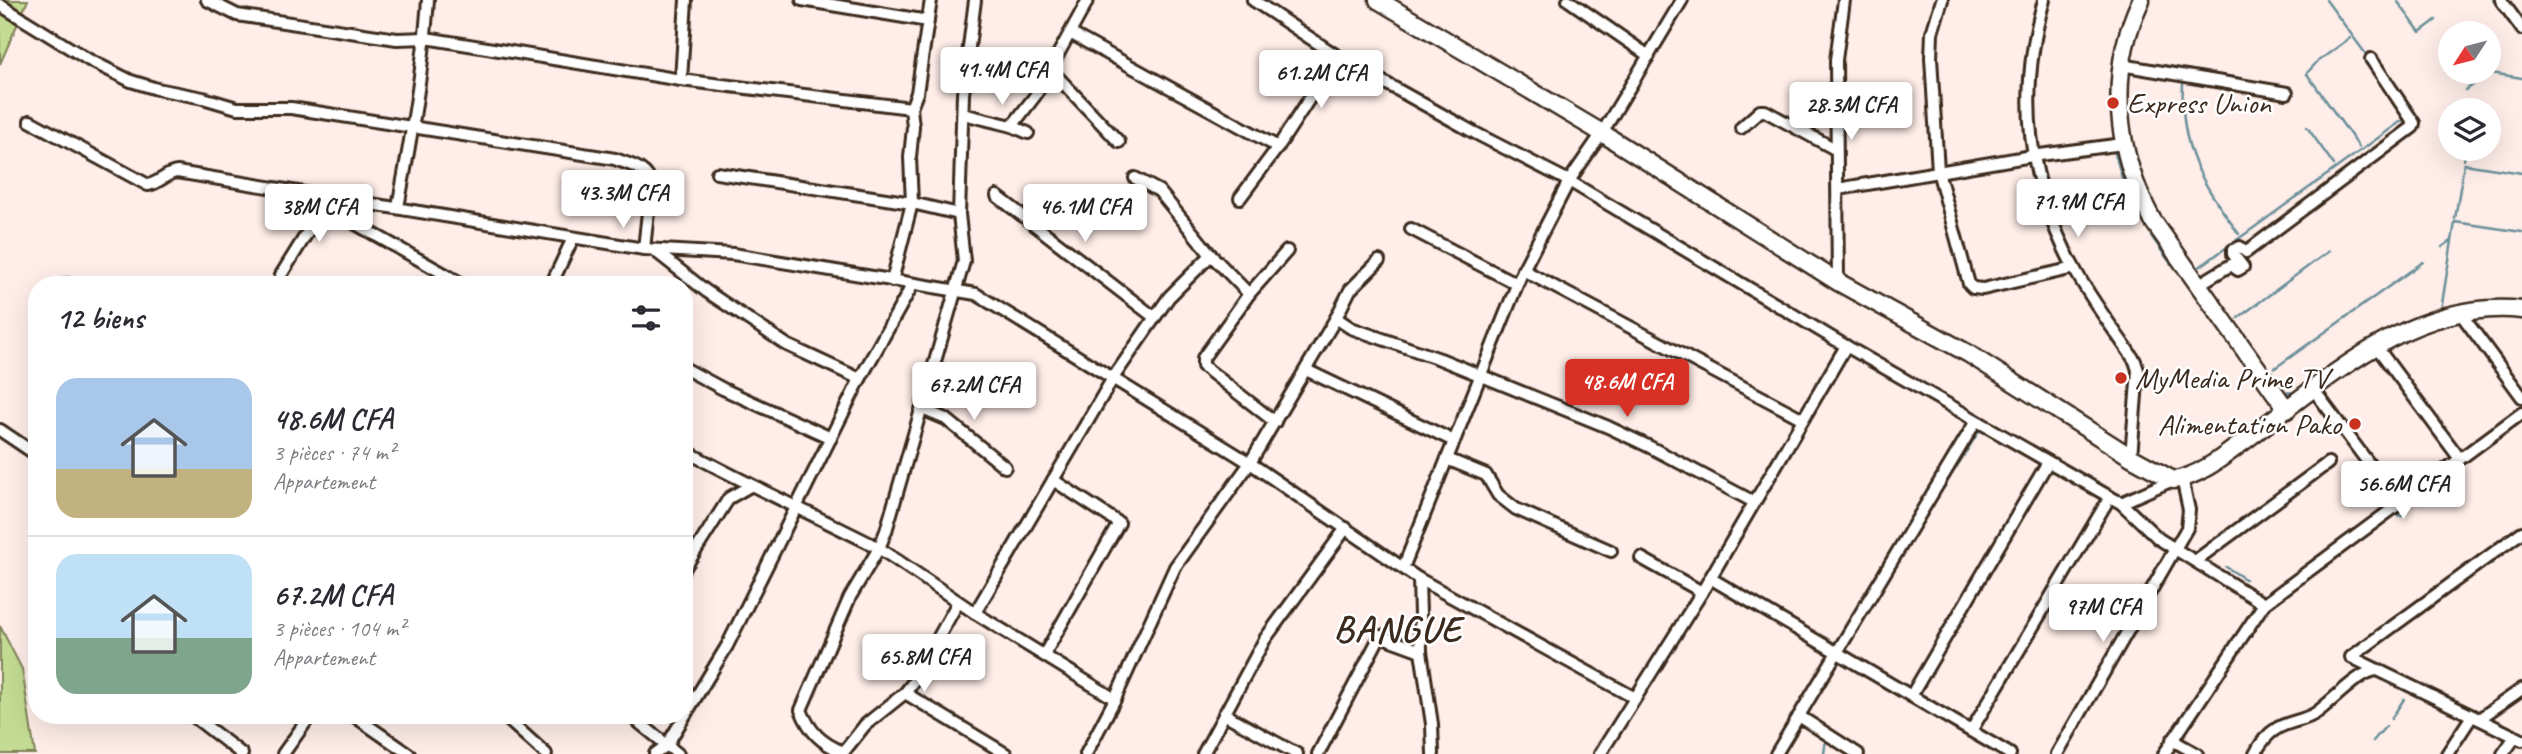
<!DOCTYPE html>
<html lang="fr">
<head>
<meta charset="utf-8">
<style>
  body { margin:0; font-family:Caveat,sans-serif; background:#f2f2f3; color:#2b2b33; height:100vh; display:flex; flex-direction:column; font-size:26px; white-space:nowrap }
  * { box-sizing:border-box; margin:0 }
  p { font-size:23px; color:#7c7c81 }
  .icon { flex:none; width:38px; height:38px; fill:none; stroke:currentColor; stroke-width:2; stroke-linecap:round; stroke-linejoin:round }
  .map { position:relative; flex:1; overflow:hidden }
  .sheet { position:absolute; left:28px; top:276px; width:665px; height:448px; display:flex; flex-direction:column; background:#fff; border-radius:28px; box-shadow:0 7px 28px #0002 }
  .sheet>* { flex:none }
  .needle { width:46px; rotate:234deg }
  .controls { position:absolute; left:2438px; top:21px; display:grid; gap:14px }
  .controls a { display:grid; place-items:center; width:63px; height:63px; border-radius:50%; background:#fff; box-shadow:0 7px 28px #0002; font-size:35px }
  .price { position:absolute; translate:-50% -60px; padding:0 16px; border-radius:7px; background:#fff; color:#222; font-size:23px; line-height:46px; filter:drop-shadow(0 2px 4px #0008) }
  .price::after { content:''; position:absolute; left:50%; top:42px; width:21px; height:16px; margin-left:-10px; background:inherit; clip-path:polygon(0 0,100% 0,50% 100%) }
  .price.on { background:#d93025; color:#fff }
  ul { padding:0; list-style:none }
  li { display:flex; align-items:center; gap:21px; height:175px; padding:0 28px }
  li+li { border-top:2px solid #e1e1e2 }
  li span { display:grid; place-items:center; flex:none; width:196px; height:140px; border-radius:21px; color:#555 }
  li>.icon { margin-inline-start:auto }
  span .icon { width:84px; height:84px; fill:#fffc; stroke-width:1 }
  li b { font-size:30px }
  h2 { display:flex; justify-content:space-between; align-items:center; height:84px; padding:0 28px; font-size:30px }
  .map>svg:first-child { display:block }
</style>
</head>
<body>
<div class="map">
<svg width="2522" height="754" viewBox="0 0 2522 754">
  <rect width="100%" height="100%" fill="#feede8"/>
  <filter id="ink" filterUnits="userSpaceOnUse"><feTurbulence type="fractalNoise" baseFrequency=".0143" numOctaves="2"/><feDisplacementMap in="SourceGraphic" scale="14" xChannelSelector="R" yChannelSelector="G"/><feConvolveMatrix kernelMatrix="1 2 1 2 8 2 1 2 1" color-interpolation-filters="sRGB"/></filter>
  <g filter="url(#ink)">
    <!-- green -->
    <g fill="#c3db92" stroke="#7f8258" stroke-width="2">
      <path d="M 0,0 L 28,0 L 0,64 Z"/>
      <path d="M 0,626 L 22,669 L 35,754 L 0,754 Z"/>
    </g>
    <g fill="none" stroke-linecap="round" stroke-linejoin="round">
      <!-- stream -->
      <g stroke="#6b909a" stroke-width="2.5">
        <path d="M 2326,0 L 2368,57"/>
        <path d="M 2493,0 L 2519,36"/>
        <path d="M 2398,2 L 2420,32 L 2436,20"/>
        <path d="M 2135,61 L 2239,78"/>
        <path d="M 2307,73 L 2317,62 L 2350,38"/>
        <path d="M 2307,74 L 2359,147"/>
        <path d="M 2183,83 C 2179,148 2202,183 2239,234"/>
        <path d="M 2465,90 L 2491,73 L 2522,78"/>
        <path d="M 2307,127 L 2334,165"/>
        <path d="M 2448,131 L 2450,131"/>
        <path d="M 2115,154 L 2122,178"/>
        <path d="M 2464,160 L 2466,149"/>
        <path d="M 2455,219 L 2464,164 L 2522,173"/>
        <path d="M 2151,236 L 2171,264"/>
        <path d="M 2442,247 L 2451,241"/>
        <path d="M 2194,271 L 2407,117"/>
        <path d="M 2441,310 L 2455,222 L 2522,232"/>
        <path d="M 2238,318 L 2329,251"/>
        <path d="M 2275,368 L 2423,262"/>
        <path d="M 2005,388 L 2025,400"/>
        <path d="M 2283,392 L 2297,393"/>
        <path d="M 2027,401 L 2040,408"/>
        <path d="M 2394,514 L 2403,516"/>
        <path d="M 1918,528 L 1981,428"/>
        <path d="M 2492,564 L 2491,562 L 2503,553"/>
        <path d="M 2226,567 L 2245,579"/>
        <path d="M 1836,667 L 1841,657"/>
        <path d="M 2391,719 L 2404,699"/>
        <path d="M 2373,741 L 2386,726"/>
        <path d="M 1824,754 L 1826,739 L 1825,738"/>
      </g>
      <defs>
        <g id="street">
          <path d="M 207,0 L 237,15 L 397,39 L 426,38 L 681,80 L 911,108"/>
          <path d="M 802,0 L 928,21"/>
          <path d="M 1253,0 L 1337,56 L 1475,133 L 1569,181 L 1846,346 L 2110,497 L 2121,503 L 2159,539 L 2264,604"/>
          <path d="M 1568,0 L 1649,56"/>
          <path d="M 1942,0 L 1932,33 L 1931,58 L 1938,171 L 1969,284 L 1973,288 L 1983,289 L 2074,268"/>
          <path d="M 2044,0 C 2017,95 2027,181 2074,268 C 2091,300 2115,331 2135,361 L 2138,370 L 2131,457"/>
          <path d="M 2501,0 L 2522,29"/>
          <path d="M 0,5 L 89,60 L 131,81 L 157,89 L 203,98 L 237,108 L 291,108 L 615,159 C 630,165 646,167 651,184 L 644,249"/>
          <path d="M 1070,33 L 1278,147"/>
          <path d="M 2121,65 L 2287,93"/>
          <path d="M 1050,69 L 1119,142"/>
          <path d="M 681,80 L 686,0"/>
          <path d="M 963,114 L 1012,126 L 1028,133"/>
          <path d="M 30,121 L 148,185 C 160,183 166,173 177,172 L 644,249 L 733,254 L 976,294 L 1250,463 L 1419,579 L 1635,698"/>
          <path d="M 1012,126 L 1035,96 L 1088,0"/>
          <path d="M 1741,128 L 1760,111 L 1765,111 L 1835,149"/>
          <path d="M 1135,178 L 1159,191 L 1211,255 L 1249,294"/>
          <path d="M 1838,189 L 2032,156 L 2123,144"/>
          <path d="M 997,196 L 1154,317"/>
          <path d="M 1240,198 L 1278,147 L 1337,56"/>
          <path d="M 324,206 L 464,285"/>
          <path d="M 398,207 C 411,138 423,70 428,0"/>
          <path d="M 959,214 L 963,94 L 975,0"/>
          <path d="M 1411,229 L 1517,284"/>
          <path d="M 654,250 L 706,291 L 787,345 L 860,379"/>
          <path d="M 1523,270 L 1803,419"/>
          <path d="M 281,275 L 327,201"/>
          <path d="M 892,281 L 912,203 L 910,157 L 913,127 L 911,108 L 917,93 L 931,0"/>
          <path d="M 1838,282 L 1836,60 L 1844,0"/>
          <path d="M 67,284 L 70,285"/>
          <path d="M 551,285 L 573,238"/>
          <path d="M 2198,285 L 2231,265 L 2238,270 L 2243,267 L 2233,254 L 2233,250 L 2240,247 L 2246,252 L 2413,127 L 2414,123 L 2371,59"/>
          <path d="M 2461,314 L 2522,397"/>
          <path d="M 1336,318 L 1350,290 L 1379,261"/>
          <path d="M 2376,346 L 2460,459"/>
          <path d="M 684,368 L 723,389 L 831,438"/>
          <path d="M 1306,370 L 1454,441"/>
          <path d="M 2314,390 L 2399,504"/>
          <path d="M 922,409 L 946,419 L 1005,467"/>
          <path d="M 1275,422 L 1203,366 L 1203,358 L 1249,294 L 1287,251"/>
          <path d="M 0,430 L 37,455"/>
          <path d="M 684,450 C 748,485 814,515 879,548 L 886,531 L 964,261 L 959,214 L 912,203 L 717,173"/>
          <path d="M 1447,459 L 1486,475 L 1498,495 L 1516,509 L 1611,551"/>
          <path d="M 2121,503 L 2173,480"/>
          <path d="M 2522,532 L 2351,657 L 2522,740"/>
          <path d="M 1641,558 L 1702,592"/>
          <path d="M 2195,561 L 2328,463"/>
          <path d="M 1403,568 L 1523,270 L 1569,181 L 1602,133 L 1682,0"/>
          <path d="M 684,569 L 729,498 L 750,486"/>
          <path d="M 1710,578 L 2010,754"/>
          <path d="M 1419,579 L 1421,651 L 1432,724 L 1433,754"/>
          <path d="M 975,613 L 1113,378 L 1169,297 L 1211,255"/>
          <path d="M 1044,655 L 1119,523 L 1053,480"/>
          <path d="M 905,693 L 1006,754"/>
          <path d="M 1911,696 L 2048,462"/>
          <path d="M 1224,714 L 1297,754"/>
          <path d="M 193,716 L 242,754"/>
          <path d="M 354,716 L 409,754"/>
          <path d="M 504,716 L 546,754"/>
          <path d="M 631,716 L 678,754"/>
          <path d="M 1799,716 L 1858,754"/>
          <path d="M 2479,719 L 2522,689"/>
          <path d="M 1971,731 L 2110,497"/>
          <path d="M 2172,740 L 2197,754"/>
          <path d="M 843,752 C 821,743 810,732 801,710 L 850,597 L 879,548 L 975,613 L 1115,699"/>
          <path d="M 283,754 L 310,716"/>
          <path d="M 655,754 L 667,745 L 727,646 L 860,379 L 913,284"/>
          <path d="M 842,754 L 865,725 L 905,693 L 915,680 L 958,602"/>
          <path d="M 1086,754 L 1115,699 L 1175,567 L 1250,463 L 1336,318 L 1351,328 L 1440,359 L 1608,427 L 1650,447 L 1754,502"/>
          <path d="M 1203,754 L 1265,639 L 1346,528"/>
          <path d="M 1318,754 L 1380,636 L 1421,651"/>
          <path d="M 1600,754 L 1702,592 L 1846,346"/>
          <path d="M 1776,754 L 1976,421"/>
          <path d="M 2057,754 L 2187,528 L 2189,510 L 2182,478"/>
          <path d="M 2164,754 L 2264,604 L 2522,413"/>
          <path d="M 2255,754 C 2260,744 2266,735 2276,729 C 2288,721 2304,721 2316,713 C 2332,702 2360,670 2378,670"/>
          <path d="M 2447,754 L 2472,716"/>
          <path d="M 2503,754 L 2515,737"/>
        </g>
        <g id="secondary">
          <path d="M 1378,0 L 1602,133 L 1838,282 L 1969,354 L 2131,457 L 2173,480 C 2198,478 2228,453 2247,439 C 2328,379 2413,298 2522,310"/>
          <path d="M 2141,0 C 2107,72 2115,152 2153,221 L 2287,410"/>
        </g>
      </defs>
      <!-- street casing -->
      <use href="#street" stroke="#3b2a1e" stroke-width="16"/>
      <!-- secondary casing -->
      <use href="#secondary" stroke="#3b2a1e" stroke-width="21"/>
      <!-- street -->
      <use href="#street" stroke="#fff" stroke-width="10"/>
      <!-- secondary -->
      <use href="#secondary" stroke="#fff" stroke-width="16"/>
    </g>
  </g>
  <!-- markers -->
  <g fill="#c8321e" stroke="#fff" stroke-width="2.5">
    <circle cx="2113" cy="103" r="7"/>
    <circle cx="2121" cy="378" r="7"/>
    <circle cx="2355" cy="424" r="7"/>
  </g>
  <g text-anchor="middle" stroke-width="5" stroke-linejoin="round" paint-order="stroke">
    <!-- poi labels -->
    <g font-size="30" fill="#3b2a1e" stroke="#fff" text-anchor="start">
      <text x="2127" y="113">Express Union</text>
      <text x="2135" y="388">MyMedia Prime TV</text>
      <text x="2341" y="434" text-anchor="end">Alimentation Pako</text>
    </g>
    <!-- district labels -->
    <g font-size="37" font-weight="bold" letter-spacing="2" fill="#3b2a1e" stroke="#fff">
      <text x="1398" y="641">BANGUE</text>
    </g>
  </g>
</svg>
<div class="controls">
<a><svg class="needle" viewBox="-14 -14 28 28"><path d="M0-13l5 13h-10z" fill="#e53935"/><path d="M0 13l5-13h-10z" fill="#7c7c81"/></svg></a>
<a><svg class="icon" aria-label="layers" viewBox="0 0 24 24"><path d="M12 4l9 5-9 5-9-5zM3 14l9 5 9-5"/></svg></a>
</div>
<b class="price" style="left:1002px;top:107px">41.4M CFA</b>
<b class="price" style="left:1321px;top:110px">61.2M CFA</b>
<b class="price" style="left:1851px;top:142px">28.3M CFA</b>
<b class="price" style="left:623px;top:230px">43.3M CFA</b>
<b class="price" style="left:2078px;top:239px">71.9M CFA</b>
<b class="price" style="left:319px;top:244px">38M CFA</b>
<b class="price" style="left:1085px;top:244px">46.1M CFA</b>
<b class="price on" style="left:1627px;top:419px">48.6M CFA</b>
<b class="price" style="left:974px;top:422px">67.2M CFA</b>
<b class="price" style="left:2403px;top:521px">56.6M CFA</b>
<b class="price" style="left:2103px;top:644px">97M CFA</b>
<b class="price" style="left:924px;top:694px">65.8M CFA</b>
<section class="sheet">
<h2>12 biens<svg class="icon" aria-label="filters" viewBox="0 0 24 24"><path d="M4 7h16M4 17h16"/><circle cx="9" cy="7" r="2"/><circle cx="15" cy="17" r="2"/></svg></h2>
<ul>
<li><span style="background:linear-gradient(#a9c7e8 65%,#c2b280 0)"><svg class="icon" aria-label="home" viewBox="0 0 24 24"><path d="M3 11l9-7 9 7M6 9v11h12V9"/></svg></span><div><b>48.6M CFA</b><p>3 pièces · 74 m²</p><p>Appartement</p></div></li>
<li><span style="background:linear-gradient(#bfe0f5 60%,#7fa58c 0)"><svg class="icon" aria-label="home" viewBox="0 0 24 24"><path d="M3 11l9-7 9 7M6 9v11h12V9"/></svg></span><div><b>67.2M CFA</b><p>3 pièces · 104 m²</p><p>Appartement</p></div></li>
</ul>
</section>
</div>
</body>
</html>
